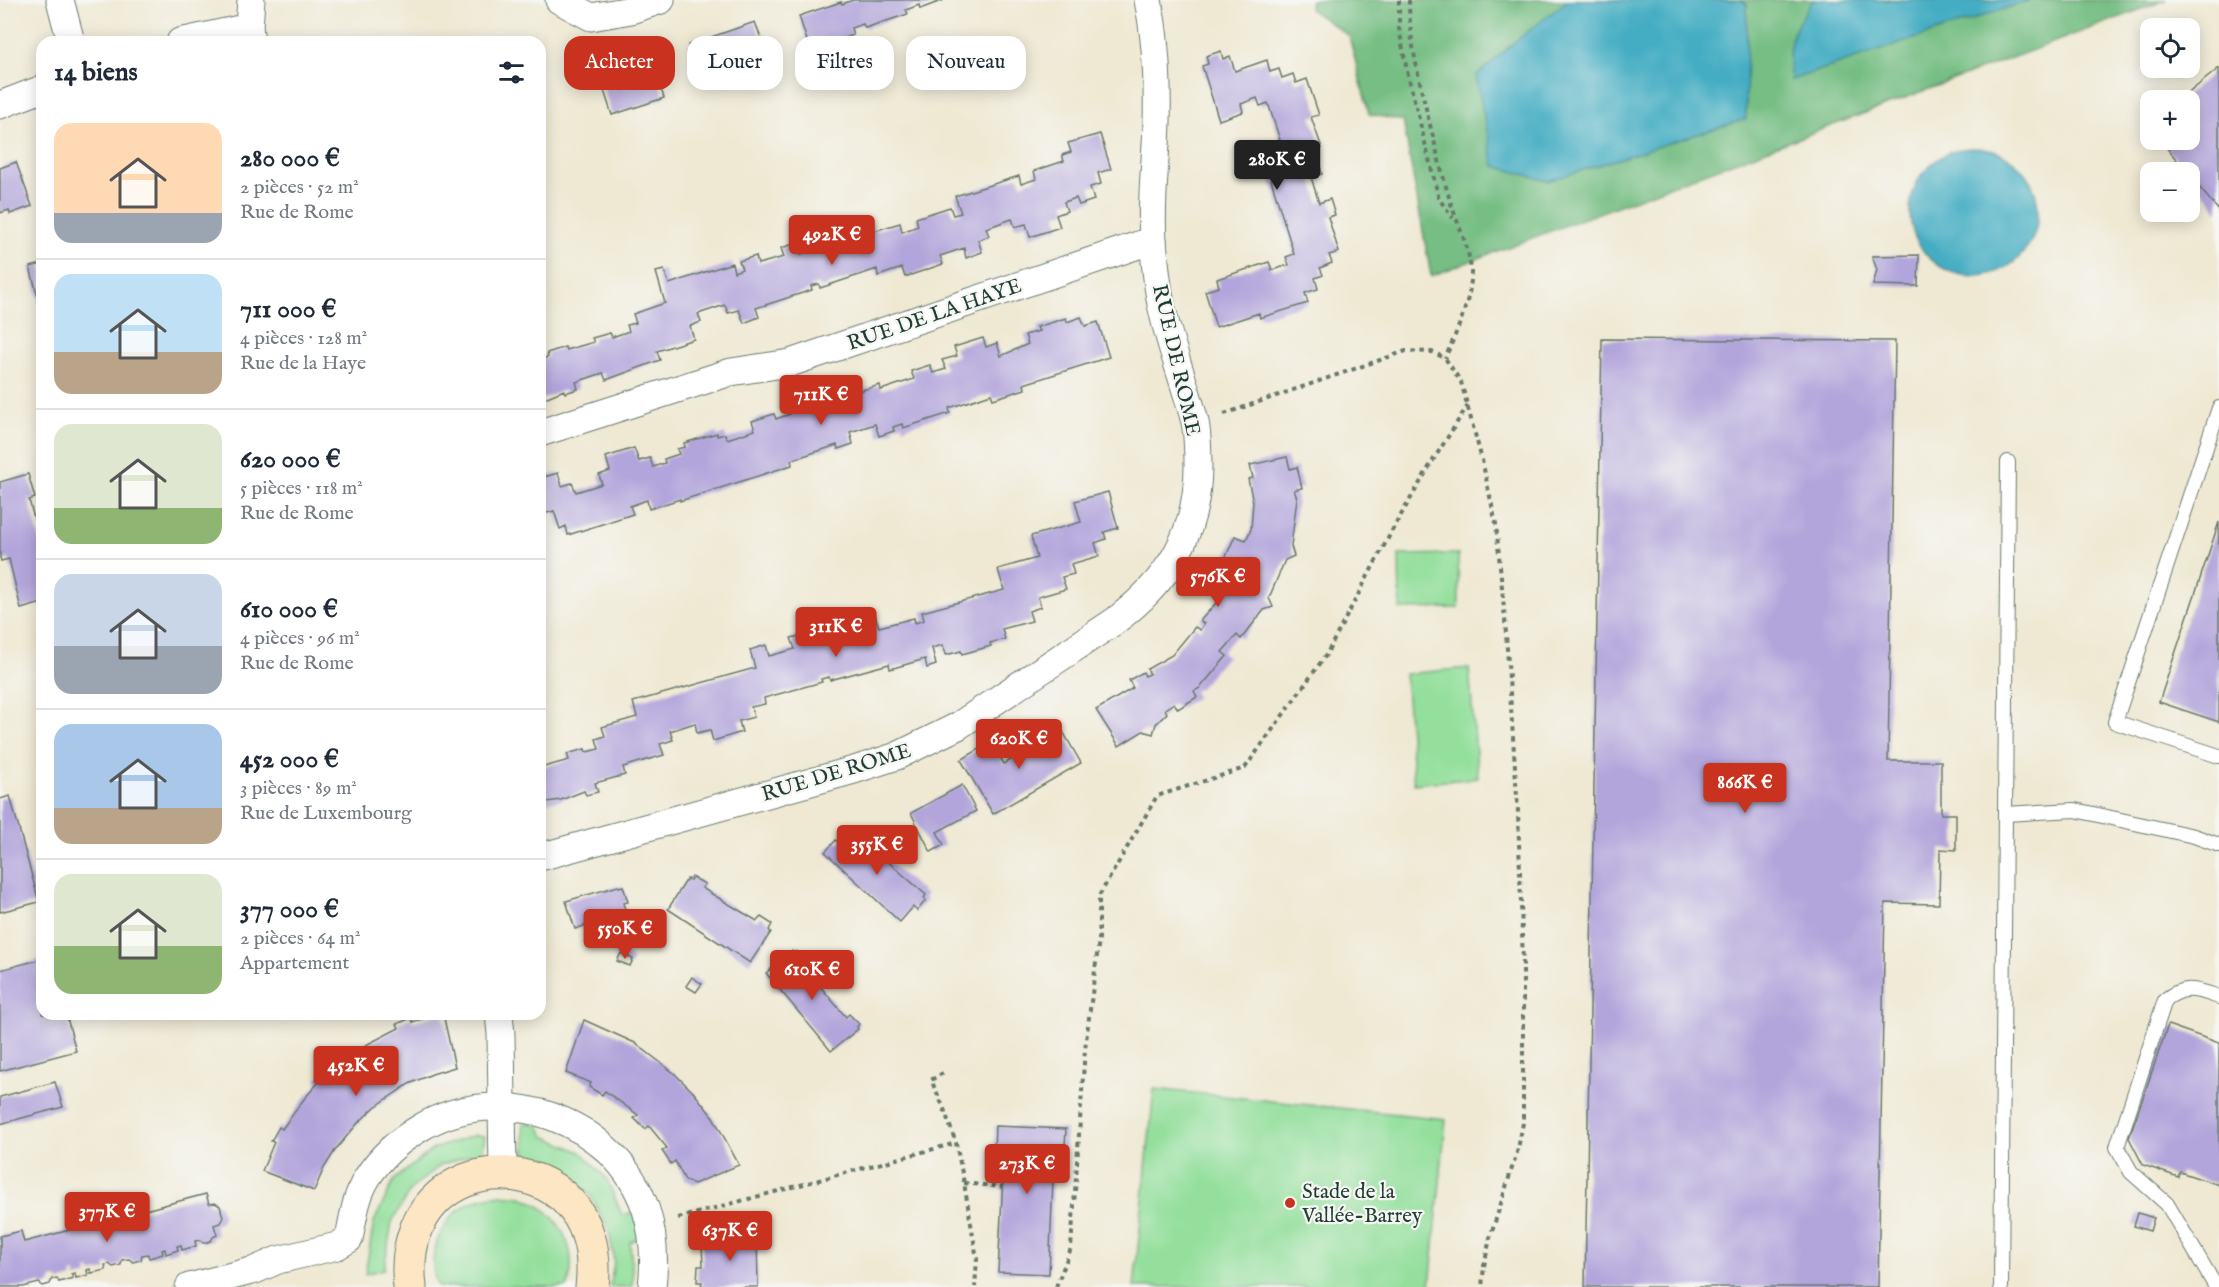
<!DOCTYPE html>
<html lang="fr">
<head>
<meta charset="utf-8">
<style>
  body { margin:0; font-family:"IM FELL English",serif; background:#f2f2f3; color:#1f2937; height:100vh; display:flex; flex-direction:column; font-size:22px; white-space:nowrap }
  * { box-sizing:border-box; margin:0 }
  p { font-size:20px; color:#747a83 }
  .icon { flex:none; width:33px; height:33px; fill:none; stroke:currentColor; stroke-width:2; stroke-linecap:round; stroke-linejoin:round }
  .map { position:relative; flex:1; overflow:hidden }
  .details { position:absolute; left:36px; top:36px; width:510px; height:984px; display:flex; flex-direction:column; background:#fff; border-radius:18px; box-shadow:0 3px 15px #0003 }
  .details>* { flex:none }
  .top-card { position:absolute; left:564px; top:36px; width:570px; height:54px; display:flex; gap:12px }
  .controls { position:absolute; left:2140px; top:18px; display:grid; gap:12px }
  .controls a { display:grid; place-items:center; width:60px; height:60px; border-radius:12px; background:#fff; box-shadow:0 3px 15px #0003; font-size:30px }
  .price { position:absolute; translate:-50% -51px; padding:0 14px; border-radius:6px; background:#c8321e; color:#fff; font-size:20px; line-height:39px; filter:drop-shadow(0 2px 3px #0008) }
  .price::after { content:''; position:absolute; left:50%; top:36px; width:18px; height:14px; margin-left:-9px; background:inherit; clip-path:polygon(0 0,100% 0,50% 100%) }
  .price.on { background:#222; color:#fff }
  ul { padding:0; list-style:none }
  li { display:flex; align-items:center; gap:18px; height:150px; padding:0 18px }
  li+li { border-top:2px solid #e0e1e3 }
  li span { display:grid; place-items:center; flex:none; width:168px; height:120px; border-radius:18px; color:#555 }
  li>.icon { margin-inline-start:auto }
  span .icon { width:72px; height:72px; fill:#fffc; stroke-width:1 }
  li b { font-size:26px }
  h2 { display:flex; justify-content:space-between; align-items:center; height:72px; padding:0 18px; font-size:26px }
  .pill { padding:0 21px; border-radius:18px; background:#fff; box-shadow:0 3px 15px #0003; font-size:21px; line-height:54px }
  .pill.on { background:#c8321e; color:#fff }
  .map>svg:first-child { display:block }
</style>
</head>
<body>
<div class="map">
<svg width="2219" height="1287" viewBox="0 0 2219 1287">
  <rect width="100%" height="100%" fill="#f6f6f2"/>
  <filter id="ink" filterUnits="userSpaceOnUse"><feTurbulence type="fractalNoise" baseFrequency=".0167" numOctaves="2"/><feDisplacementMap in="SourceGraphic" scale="12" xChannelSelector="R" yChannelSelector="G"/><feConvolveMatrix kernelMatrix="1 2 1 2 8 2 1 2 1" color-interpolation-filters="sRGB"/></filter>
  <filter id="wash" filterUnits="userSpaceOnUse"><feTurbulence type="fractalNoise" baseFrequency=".008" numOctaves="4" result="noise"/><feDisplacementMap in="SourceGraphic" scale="24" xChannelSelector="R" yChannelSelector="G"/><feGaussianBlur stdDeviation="1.35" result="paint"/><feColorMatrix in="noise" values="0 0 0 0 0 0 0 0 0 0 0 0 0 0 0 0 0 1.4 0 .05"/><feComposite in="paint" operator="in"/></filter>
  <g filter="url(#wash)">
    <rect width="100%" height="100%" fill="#efe9d3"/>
    <!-- green -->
    <g fill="#93df9b" stroke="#598e68" stroke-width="1.5">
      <path d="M 1458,554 L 1459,608 L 1400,609 L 1399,555 Z"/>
      <path d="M 1469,668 L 1478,778 L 1414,784 L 1405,674 Z"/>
      <path d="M 1154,1089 L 1446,1119 L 1430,1287 L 1134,1287 Z"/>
      <path d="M 523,1123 L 539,1125 L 544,1136 L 581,1152 L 607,1179 L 622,1215 L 634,1212 L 642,1237 L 630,1242 L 633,1279 L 631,1287 L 610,1287 L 614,1261 L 609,1231 L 591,1196 L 567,1172 L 525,1153 Z"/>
      <path d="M 475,1135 L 485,1136 L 483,1151 L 441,1165 L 411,1189 L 392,1222 L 384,1269 L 365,1274 L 374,1222 L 394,1180 L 433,1149 Z"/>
      <path d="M 502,1195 C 508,1196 515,1196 521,1197 C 558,1209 581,1250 567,1287 L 438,1287 C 425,1258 440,1221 466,1205 C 477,1198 490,1196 502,1195 Z"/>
    </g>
    <!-- forest -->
    <path fill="#76be83" stroke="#4a7e5c" stroke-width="1.5" d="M 1311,0 L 2166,0 L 1431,276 L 1403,121 L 1369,114 L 1349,36 L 1309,9 Z"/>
    <!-- water -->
    <g fill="#44adc3" stroke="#32757c" stroke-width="1.5">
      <path d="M 1568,0 L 1740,0 L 1747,4 L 1746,119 L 1548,181 L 1494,166 L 1476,76 L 1517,40 Z"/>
      <path d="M 1813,0 L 2031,0 L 1791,80 C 1785,41 1792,32 1813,0 Z"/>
      <circle cx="1974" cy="212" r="64"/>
    </g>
    <g id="blocks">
      <!-- building -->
      <g fill="#b2a5db">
        <path d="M 853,0 L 944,0 L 920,9 L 919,5 L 906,10 L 908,14 L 865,28 L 863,24 L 851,28 L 853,35 L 810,50 L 799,16 L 841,2 L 842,4 Z"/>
        <path d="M 755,22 L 773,71 L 742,82 L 737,68 L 699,81 L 688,45 Z"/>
        <path d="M 356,37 L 357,42 L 321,42 L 321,40 Z"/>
        <path d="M 1221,51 L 1223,59 L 1230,56 L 1235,71 L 1267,60 L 1270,72 L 1279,69 L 1282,78 L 1293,74 L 1296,83 L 1307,79 L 1319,115 L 1311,117 L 1322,148 L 1315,150 L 1322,174 L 1311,177 L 1319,203 L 1330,199 L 1335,215 L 1328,217 L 1339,252 L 1329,255 L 1332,263 L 1320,268 L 1323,275 L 1315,278 L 1318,289 L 1305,293 L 1308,303 L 1260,318 L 1259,313 L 1216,327 L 1205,291 L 1219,287 L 1217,279 L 1269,262 L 1272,270 L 1289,265 L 1286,257 L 1294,254 L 1264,157 L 1274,154 L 1270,143 L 1280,140 L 1268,103 L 1260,106 L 1257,98 L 1241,104 L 1243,112 L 1219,120 L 1202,66 L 1208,64 L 1206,56 Z"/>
        <path d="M 651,58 L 664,98 L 612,115 L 599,75 Z"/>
        <path d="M 2219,68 L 2219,211 L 2190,176 L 2190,172 L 2187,172 L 2160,140 L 2190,140 L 2190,100 L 2180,100 Z"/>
        <path d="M 1100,134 L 1111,169 L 1098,173 L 1101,184 L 1090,187 L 1094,200 L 1079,205 L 1076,198 L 1064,202 L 1067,211 L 1056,215 L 1060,227 L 1030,237 L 1026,224 L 1015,227 L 1012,219 L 986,228 L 989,236 L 978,240 L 982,252 L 966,258 L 964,248 L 940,256 L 943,264 L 905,277 L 902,268 L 878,276 L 877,269 L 820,288 L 819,284 L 811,286 L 812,290 L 756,308 L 759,317 L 744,323 L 739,310 L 728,313 L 725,305 L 698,314 L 701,322 L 690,326 L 694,339 L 657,351 L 660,360 L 606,380 L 603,373 L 576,382 L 578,389 L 565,393 L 564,390 L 540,400 L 540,360 L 548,357 L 547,353 L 565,347 L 566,350 L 594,342 L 592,338 L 610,333 L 612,337 L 629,331 L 627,325 L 636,323 L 633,314 L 665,303 L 656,272 L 664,270 L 669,284 L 732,263 L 734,272 L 742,269 L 739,261 L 756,256 L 758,264 L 784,257 L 781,248 L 797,243 L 801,254 L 808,251 L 804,240 L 821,235 L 824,244 L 849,235 L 846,227 L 870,219 L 874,231 L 900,223 L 902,232 L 918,226 L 916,218 L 950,207 L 953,215 L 961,213 L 955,196 L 1019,176 L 1021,184 L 1036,179 L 1034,171 L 1064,161 L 1062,155 L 1071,152 L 1068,143 Z"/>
        <path d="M 16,162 L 32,206 L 10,214 L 9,210 L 0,213 L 0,168 Z"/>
        <path d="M 1919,255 L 1918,286 L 1873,285 L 1877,270 L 1872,256 Z"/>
        <path d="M 42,264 L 42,309 L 41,309 L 30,267 Z"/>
        <path d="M 1081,317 L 1085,326 L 1098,322 L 1109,357 L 1024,384 L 1025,389 L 993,399 L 991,394 L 949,408 L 950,413 L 903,428 L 902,424 L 893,427 L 894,431 L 879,436 L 875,424 L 850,432 L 853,444 L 838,449 L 837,445 L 791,460 L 792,465 L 680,501 L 680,499 L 649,509 L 647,500 L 630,506 L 633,514 L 568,535 L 566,526 L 560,529 L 554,511 L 540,515 L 540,473 L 543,472 L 544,477 L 558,473 L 562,486 L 572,483 L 576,492 L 602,484 L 599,475 L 610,471 L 606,457 L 634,448 L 639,461 L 650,458 L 653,467 L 665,463 L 664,459 L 679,454 L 677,449 L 685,447 L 684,443 L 717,433 L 717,436 L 725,434 L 727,439 L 755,430 L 752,421 L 774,414 L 776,419 L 790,414 L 787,406 L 812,398 L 815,409 L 824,406 L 823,402 L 835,398 L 880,385 L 881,390 L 914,379 L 911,371 L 930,365 L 933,373 L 946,369 L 942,360 L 957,356 L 954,347 L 983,338 L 986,347 L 997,343 L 1001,356 L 1028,344 L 1025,335 L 1039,331 L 1037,327 L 1066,318 L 1067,322 Z"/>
        <path d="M 1602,339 L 1895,341 L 1888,761 L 1941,761 L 1941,814 L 1956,814 L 1956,850 L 1940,849 L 1939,904 L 1885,903 L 1878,1287 L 1585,1287 Z"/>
        <path d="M 1287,457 L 1290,469 L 1297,467 L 1302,488 L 1294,490 L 1297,498 L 1291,546 L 1294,556 L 1285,560 L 1269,598 L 1273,607 L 1264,610 L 1241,639 L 1237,635 L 1222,652 L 1227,656 L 1200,688 L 1194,691 L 1197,697 L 1178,709 L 1174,703 L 1165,709 L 1167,713 L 1156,724 L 1153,734 L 1143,731 L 1119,746 L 1096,710 L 1133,688 L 1129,680 L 1143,672 L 1145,676 L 1150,674 L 1147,669 L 1172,655 L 1195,627 L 1200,630 L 1204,624 L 1200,621 L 1224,594 L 1228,583 L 1216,579 L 1235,536 L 1246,540 L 1251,529 L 1253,502 L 1248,479 L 1253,478 L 1250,465 Z"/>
        <path d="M 28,474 L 35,498 L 29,500 L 42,548 L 40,550 L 42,557 L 42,603 L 21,609 L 9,559 L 1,561 L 0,558 L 0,482 Z"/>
        <path d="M 1108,492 L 1118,528 L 1104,532 L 1106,539 L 1095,543 L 1099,556 L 1071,564 L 1074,574 L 1062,577 L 1066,589 L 1038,597 L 1041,607 L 1029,611 L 1032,621 L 1002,629 L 1005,639 L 990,643 L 991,646 L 962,654 L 961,651 L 946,655 L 943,645 L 932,648 L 936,665 L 927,668 L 925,659 L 890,669 L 889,664 L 830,680 L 829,677 L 821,679 L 822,682 L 764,698 L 765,704 L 751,707 L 754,717 L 739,721 L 742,732 L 713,741 L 710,730 L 697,733 L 695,723 L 670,731 L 673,740 L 660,744 L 664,755 L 623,767 L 625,775 L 595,783 L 598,792 L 586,795 L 584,791 L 561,800 L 540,803 L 540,768 L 569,760 L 567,754 L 585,749 L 586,752 L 599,749 L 596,739 L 605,736 L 602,727 L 637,717 L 633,702 L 755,668 L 750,650 L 766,645 L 769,656 L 795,649 L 791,638 L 808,634 L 811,645 L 819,642 L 816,631 L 833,627 L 836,637 L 861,630 L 858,619 L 875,615 L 879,627 L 914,618 L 915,623 L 924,620 L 922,612 L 1004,590 L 998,569 L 1037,558 L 1031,536 L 1081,522 L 1075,501 Z"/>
        <path d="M 2219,522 L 2219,722 L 2159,702 Z"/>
        <path d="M 1062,730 L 1081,763 L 993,814 L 961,760 L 991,742 L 1004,764 Z"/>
        <path d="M 962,785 L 976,811 L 937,832 L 944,845 L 931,852 L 911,813 Z"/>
        <path d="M 10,796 L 39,902 L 0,912 L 0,799 Z"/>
        <path d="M 851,829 L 926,895 L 924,898 L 926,900 L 917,911 L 913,907 L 900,922 L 825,852 L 836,840 L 839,843 Z"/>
        <path d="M 692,877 L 705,884 L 702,888 L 757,921 L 761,917 L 772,924 L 769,930 L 771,932 L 750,963 L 668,909 L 687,879 L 690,880 Z"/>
        <path d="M 618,886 L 619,887 L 623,886 L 628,902 L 623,903 L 628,919 L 611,925 L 613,929 L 598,933 L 593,923 L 575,929 L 566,901 Z"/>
        <path d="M 792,951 L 794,953 L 796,951 L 807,962 L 803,966 L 846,1017 L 849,1014 L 859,1024 L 857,1027 L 858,1029 L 831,1051 L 766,973 Z"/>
        <path d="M 621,953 L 633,959 L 630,966 L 617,961 Z"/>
        <path d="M 42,959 L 42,1014 L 66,1014 L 76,1051 L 0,1071 L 0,970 Z"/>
        <path d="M 692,977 L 702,984 L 696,992 L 686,986 Z"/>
        <path d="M 439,1014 L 443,1014 L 455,1067 L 432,1074 L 409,1084 L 375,1107 L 358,1123 L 336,1149 L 324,1168 L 314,1191 L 262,1171 L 274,1142 L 271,1141 L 279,1127 L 282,1129 L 304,1099 L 319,1082 L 316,1080 L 328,1069 L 330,1072 L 366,1045 L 399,1028 L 397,1024 L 411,1018 L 413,1022 Z"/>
        <path d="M 584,1020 L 635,1043 L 674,1073 L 694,1093 L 713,1117 L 739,1165 L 694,1184 L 685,1180 L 675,1161 L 671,1164 L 662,1151 L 667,1148 L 649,1126 L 645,1129 L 634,1118 L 638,1115 L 605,1091 L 602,1095 L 589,1087 L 591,1083 L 566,1073 Z"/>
        <path d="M 2168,1025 L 2219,1043 L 2219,1185 L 2180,1172 L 2178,1177 L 2143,1165 L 2129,1138 Z"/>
        <path d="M 55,1082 L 63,1107 L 0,1124 L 0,1097 Z"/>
        <path d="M 995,1126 L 1066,1129 L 1063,1180 L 1053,1180 L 1049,1274 L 998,1272 L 1003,1177 L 993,1177 Z"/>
        <path d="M 206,1194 L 209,1204 L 215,1203 L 220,1206 L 223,1217 L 220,1223 L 214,1225 L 217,1235 L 213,1237 L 211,1241 L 203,1243 L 200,1240 L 195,1241 L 196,1246 L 182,1250 L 181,1245 L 177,1246 L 178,1250 L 166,1254 L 165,1249 L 162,1250 L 163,1254 L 149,1258 L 148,1254 L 142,1255 L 141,1260 L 133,1262 L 129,1259 L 122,1260 L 121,1265 L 113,1267 L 109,1264 L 105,1265 L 106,1270 L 91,1273 L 90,1269 L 87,1270 L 88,1275 L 76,1278 L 75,1273 L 71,1274 L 73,1278 L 59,1282 L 57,1278 L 52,1279 L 50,1284 L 43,1286 L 39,1283 L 23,1287 L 0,1287 L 0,1236 L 21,1231 L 24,1242 Z"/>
        <path d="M 2138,1213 L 2154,1218 L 2150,1231 L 2134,1226 Z"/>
        <path d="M 757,1232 L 758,1287 L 701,1287 L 702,1282 L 697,1282 L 698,1266 L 703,1266 L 702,1245 L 708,1238 Z"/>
      </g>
    </g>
  </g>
  <g filter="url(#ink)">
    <use href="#blocks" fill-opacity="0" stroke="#68796c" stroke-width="1.5"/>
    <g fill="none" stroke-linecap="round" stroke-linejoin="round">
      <defs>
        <g id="lane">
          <path d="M 2219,408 L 2115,722 L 2219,756"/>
          <path d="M 2005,814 L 2075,810 L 2194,836 L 2219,845"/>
          <path d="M 2001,1287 L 2008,462"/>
          <path d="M 2216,1287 L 2167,1204 L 2131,1172 L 2117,1147 L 2165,1000 C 2185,984 2197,990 2219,997"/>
        </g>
        <g id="street">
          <path d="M 60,0 L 71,42"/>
          <path d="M 559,0 L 591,17 L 631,10 L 661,0"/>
          <path d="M 180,42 L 249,27"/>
          <path d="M 251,42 L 249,27 L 251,0"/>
          <path d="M 0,105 L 42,89"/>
          <path d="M 540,433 L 731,372 L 790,363 L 1153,240"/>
          <path d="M 540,857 L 854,770 L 897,756 L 958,726 L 1115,621 C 1168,581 1197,536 1198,468 C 1198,453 1198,437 1195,422 C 1185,383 1169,344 1161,304 C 1157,284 1155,262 1153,241 C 1150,201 1156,162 1157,122 C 1158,81 1156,40 1148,0"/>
          <path d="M 499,1014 L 501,1034 L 503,1173"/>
          <path d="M 189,1287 L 255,1270 L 278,1260 L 337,1246 L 349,1239 C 353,1218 356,1196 367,1178 C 380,1157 400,1140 420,1128 C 500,1079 616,1119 646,1210 C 654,1235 655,1261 652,1287"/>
        </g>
        <path id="secondary" d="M 410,1287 C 392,1136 610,1136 592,1287"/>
      </defs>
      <!-- lane casing -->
      <use href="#lane" stroke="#68796c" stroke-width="16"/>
      <!-- street casing -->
      <use href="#street" stroke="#68796c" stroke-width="29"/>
      <!-- secondary casing -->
      <use href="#secondary" stroke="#68796c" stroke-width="35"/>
      <!-- path -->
      <g stroke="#68796c" stroke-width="4" stroke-dasharray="4.5 4.5" stroke-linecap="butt">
        <path d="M 1399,0 L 1399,28 L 1407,71 L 1439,199 L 1453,218"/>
        <path d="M 1409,0 C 1409,40 1419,78 1428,117 C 1435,144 1441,170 1449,197 C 1456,222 1471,249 1471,275 C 1472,297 1455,337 1445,358"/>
        <path d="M 1224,414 L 1406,351 L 1432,352 L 1445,358 L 1461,382 L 1482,460 L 1496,524 L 1505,619 L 1518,811 L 1523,965 L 1523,1123 L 1518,1149 L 1490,1238 L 1484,1266 L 1482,1287"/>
        <path d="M 943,1073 L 931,1080 L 943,1106 L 956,1143 L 964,1183 L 977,1259 L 975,1287"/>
        <path d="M 964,1183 L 1002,1187"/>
        <path d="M 678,1218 L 956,1143"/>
        <path d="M 1056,1287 L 1071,1248 L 1085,1049 L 1099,939 L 1099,896 L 1157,796 L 1245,768 L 1326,655 L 1394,527 L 1432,462 L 1468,405"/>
      </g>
      <!-- lane -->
      <use href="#lane" stroke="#fff" stroke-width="14"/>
      <!-- street -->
      <use href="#street" stroke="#fff" stroke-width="27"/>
      <!-- secondary -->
      <use href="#secondary" stroke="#fce6c4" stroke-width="33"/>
    </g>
  </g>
  <!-- markers -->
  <circle fill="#c8321e" stroke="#f6f6f2" stroke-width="2" cx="1290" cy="1203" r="6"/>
  <g text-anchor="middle" stroke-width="4.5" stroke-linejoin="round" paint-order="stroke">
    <!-- street labels -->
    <g font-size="21" fill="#1f3d34" stroke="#f6f6f2">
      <text transform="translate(934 314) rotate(-19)" y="7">RUE DE LA HAYE</text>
      <text transform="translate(1177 360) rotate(77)" y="7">RUE DE ROME</text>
      <text transform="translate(836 772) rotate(-17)" y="7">RUE DE ROME</text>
    </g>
    <!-- poi labels -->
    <g font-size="21" fill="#1f3d34" stroke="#f6f6f2" text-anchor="start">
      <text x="1302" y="1198">Stade de la<tspan x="1302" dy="24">Vallée-Barrey</tspan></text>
    </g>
  </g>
</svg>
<div class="controls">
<a><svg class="icon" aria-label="locate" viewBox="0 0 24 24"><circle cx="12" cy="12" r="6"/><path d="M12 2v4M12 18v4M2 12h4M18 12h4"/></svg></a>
<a>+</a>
<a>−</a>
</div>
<b class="price on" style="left:1277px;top:191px">280K €</b>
<b class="price" style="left:832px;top:266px">492K €</b>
<b class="price" style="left:821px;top:426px">711K €</b>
<b class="price" style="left:1218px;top:608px">576K €</b>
<b class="price" style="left:836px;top:658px">311K €</b>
<b class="price" style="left:1019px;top:770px">620K €</b>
<b class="price" style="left:1745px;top:814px">866K €</b>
<b class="price" style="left:877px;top:876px">355K €</b>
<b class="price" style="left:625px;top:960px">550K €</b>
<b class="price" style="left:812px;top:1001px">610K €</b>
<b class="price" style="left:356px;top:1097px">452K €</b>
<b class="price" style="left:1027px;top:1195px">273K €</b>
<b class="price" style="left:107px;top:1243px">377K €</b>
<b class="price" style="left:730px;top:1262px">637K €</b>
<div class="top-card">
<a class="pill on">Acheter</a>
<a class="pill">Louer</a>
<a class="pill">Filtres</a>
<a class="pill">Nouveau</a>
</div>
<section class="details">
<h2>14 biens<svg class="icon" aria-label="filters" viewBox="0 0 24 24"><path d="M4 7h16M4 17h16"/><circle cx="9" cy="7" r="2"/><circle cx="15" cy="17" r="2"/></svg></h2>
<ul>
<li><span style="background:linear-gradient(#ffd9b3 75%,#9aa5b1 0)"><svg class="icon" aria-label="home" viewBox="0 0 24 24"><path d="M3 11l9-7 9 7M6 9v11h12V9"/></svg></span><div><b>280 000 €</b><p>2 pièces · 52 m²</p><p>Rue de Rome</p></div></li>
<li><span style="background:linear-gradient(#bfe0f5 65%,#b9a48a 0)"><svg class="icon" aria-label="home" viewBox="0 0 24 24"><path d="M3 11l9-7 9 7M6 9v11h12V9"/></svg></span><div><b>711 000 €</b><p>4 pièces · 128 m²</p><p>Rue de la Haye</p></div></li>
<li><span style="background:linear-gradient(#dfe7d0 70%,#8fb573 0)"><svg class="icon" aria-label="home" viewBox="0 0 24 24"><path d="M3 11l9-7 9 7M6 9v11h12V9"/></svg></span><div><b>620 000 €</b><p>5 pièces · 118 m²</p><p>Rue de Rome</p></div></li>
<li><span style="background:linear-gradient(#c9d6e8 60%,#9aa5b1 0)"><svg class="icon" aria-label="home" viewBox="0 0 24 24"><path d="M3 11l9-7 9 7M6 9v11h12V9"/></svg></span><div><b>610 000 €</b><p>4 pièces · 96 m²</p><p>Rue de Rome</p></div></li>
<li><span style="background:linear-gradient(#a9c7e8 70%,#b9a48a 0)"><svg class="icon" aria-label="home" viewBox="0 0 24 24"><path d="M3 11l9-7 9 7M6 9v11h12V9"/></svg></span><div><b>452 000 €</b><p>3 pièces · 89 m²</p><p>Rue de Luxembourg</p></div></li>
<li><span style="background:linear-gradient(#dfe7d0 60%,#8fb573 0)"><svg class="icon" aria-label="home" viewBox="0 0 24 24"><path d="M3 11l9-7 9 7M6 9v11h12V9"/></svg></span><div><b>377 000 €</b><p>2 pièces · 64 m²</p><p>Appartement</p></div></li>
</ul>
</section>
</div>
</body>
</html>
